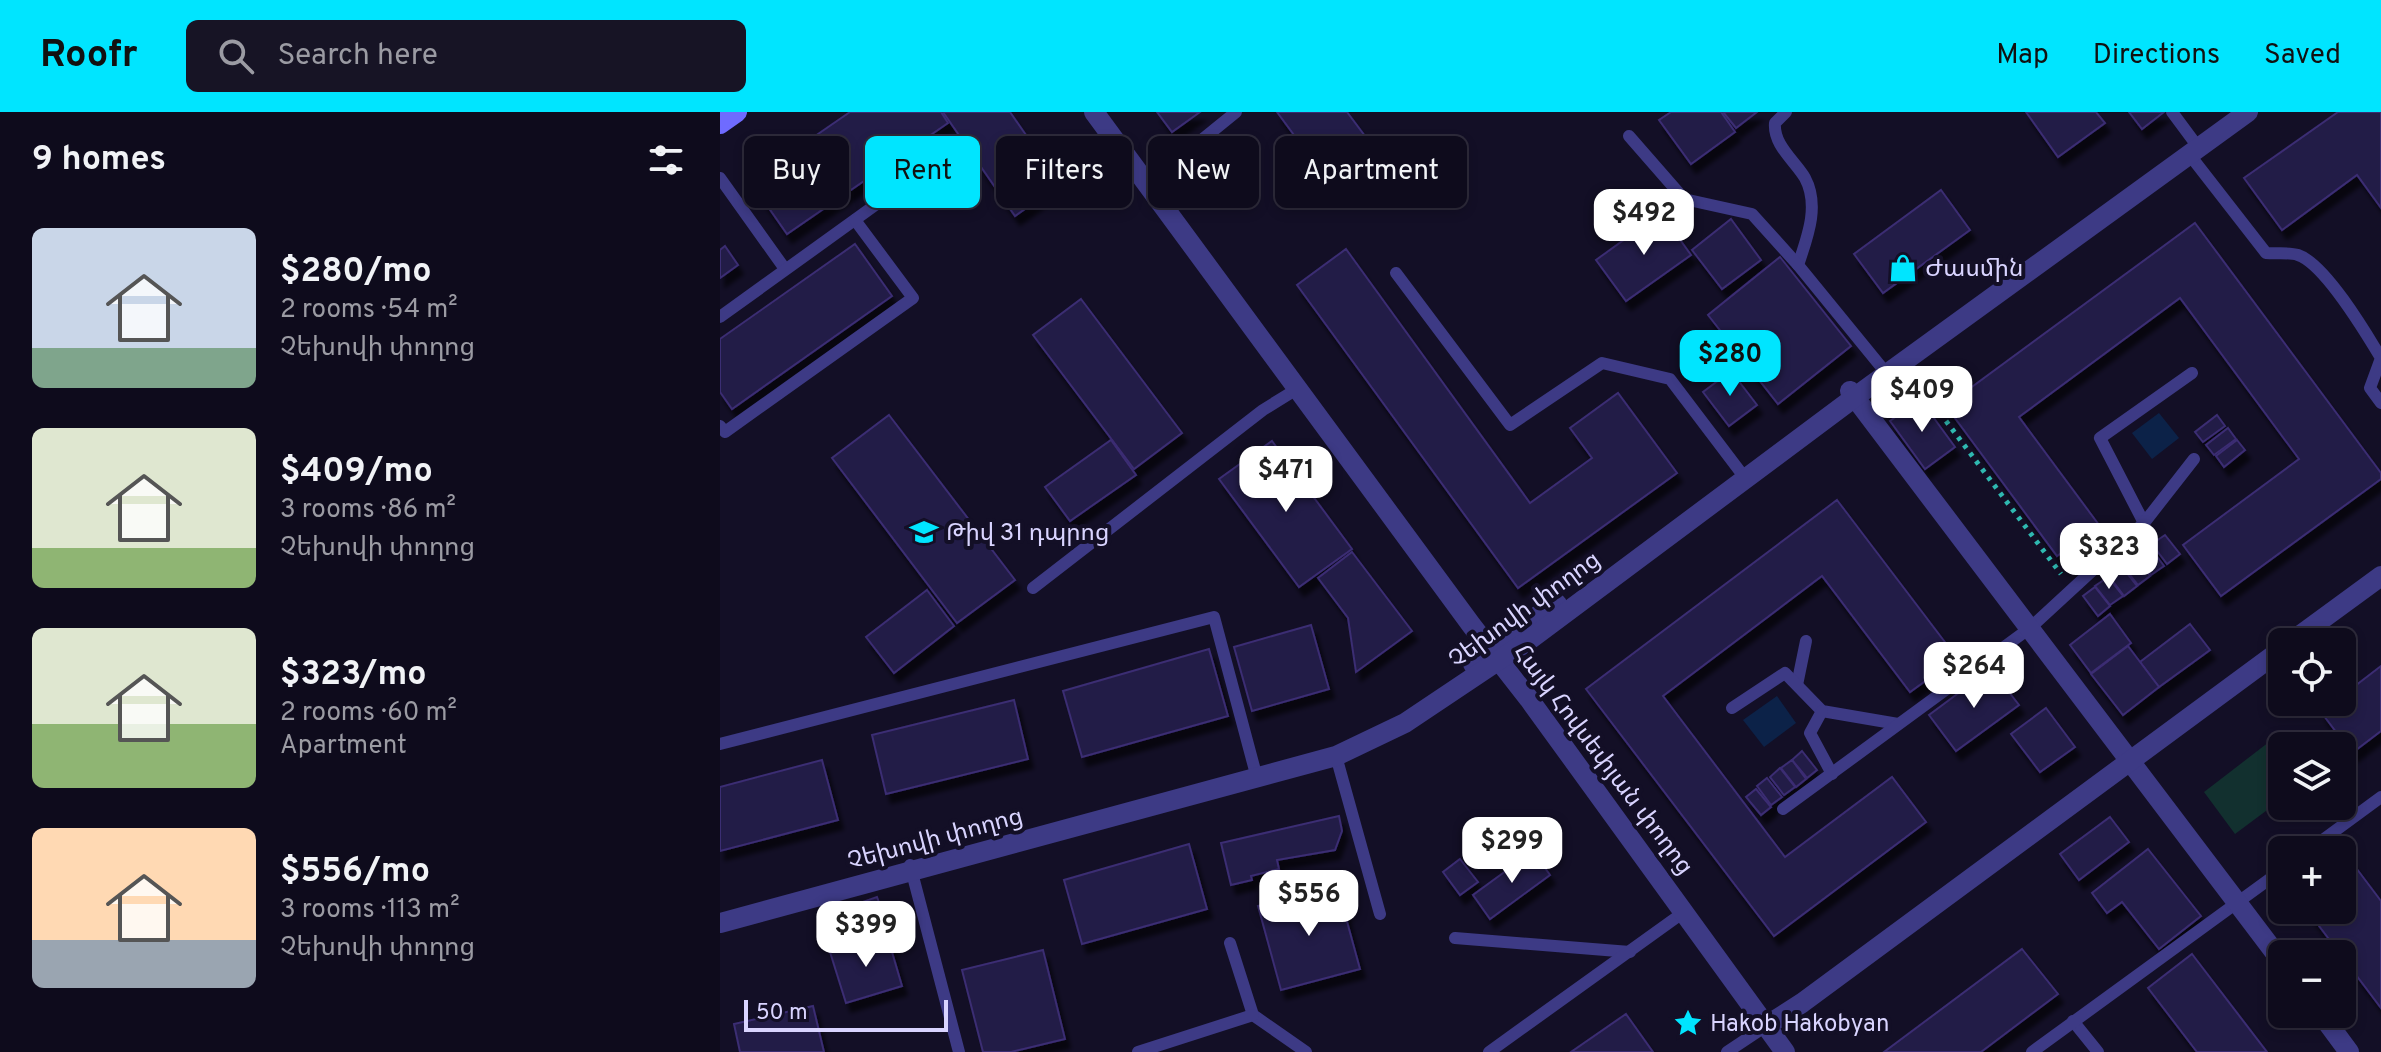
<!DOCTYPE html>
<html lang="en">
<head>
<meta charset="utf-8">
<style>
  body { margin:0; font-family:Overpass,"Noto Sans Armenian",sans-serif; background:#171425; color:#f1f3f6; height:100vh; display:flex; flex-direction:column; font-size:30px; white-space:nowrap }
  * { box-sizing:border-box; margin:0 }
  p { font-size:26px; color:#9b9ba3 }
  .icon { flex:none; width:44px; height:44px; fill:none; stroke:currentColor; stroke-width:2; stroke-linecap:round; stroke-linejoin:round }
  .map { position:relative; flex:1; overflow:hidden }
  .panel { display:flex; flex-direction:column; background:#0e0b1c; width:720px }
  .panel>* { flex:none }
  .banner { position:absolute; left:24px; top:24px; width:760px; height:72px; display:flex; gap:16px }
  .fabs { position:absolute; left:1548px; top:516px; display:grid; gap:16px }
  .fabs a { display:grid; place-items:center; width:88px; height:88px; border-radius:12px; background:#0e0b1c; box-shadow:0 4px 12px #0003,0 0 0 2px #2e2b3b; font-size:40px }
  .scale { position:absolute; left:24px; bottom:20px; width:204px; box-sizing:border-box; padding-left:8px; border:4px solid #d9d4ff; border-top:0; font-size:22px; line-height:28px; white-space:nowrap; color:#d9d4ff; -webkit-text-stroke:6px #130f26; paint-order:stroke }
  .price { position:absolute; translate:-50% -68px; padding:0 18px; border-radius:16px; background:#fff; color:#222; font-size:26px; line-height:52px; filter:drop-shadow(0 2px 4px #0008) }
  .price::after { content:''; position:absolute; left:50%; top:48px; width:24px; height:18px; margin-left:-12px; background:inherit; clip-path:polygon(0 0,100% 0,50% 100%) }
  .price.active { background:#00e5ff; color:#111 }
  ul { padding:0; list-style:none }
  li { display:flex; align-items:center; gap:24px; height:200px; padding:0 32px }
  li span { display:grid; place-items:center; flex:none; width:224px; height:160px; border-radius:12px; color:#555 }
  li>.icon { margin-inline-start:auto }
  span .icon { width:96px; height:96px; fill:#fffc; stroke-width:1 }
  li b { font-size:34px }
  h2 { display:flex; justify-content:space-between; align-items:center; height:96px; padding:0 32px; font-size:34px }
  .pill { padding:0 28px; border-radius:12px; background:#0e0b1c; box-shadow:0 4px 12px #0003,0 0 0 2px #2e2b3b; font-size:28px; line-height:72px }
  .pill.active { background:#00e5ff; color:#111 }
  header { display:flex; align-items:center; gap:48px; box-sizing:border-box; height:112px; padding:0 40px; background:#00e5ff; color:#111 }
  header strong { font-size:38px }
  nav { display:flex; gap:44px; margin-inline-start:auto; font-size:28px }
  .search { width:560px; height:72px; background:#171425; display:flex; align-items:center; gap:20px; box-sizing:border-box; padding:0 28px; border-radius:12px; color:#9b9ba3; font-size:30px }
  main { display:flex; flex:1; min-height:0 }
  .map>svg:first-child { display:block }
</style>
</head>
<body>
<header>
<strong>Roofr</strong>
<div class="search"><svg class="icon" aria-label="search" viewBox="0 0 24 24"><circle cx="10" cy="10" r="6"/><path d="M15 15l6 6"/></svg>Search here</div>
<nav><a>Map</a><a>Directions</a><a>Saved</a></nav>
</header>
<main>
<section class="panel">
<h2>9 homes<svg class="icon" aria-label="filters" viewBox="0 0 24 24"><path d="M4 7h16M4 17h16"/><circle cx="9" cy="7" r="2"/><circle cx="15" cy="17" r="2"/></svg></h2>
<ul>
<li><span style="background:linear-gradient(#c9d6e8 75%,#7fa58c 0)"><svg class="icon" aria-label="home" viewBox="0 0 24 24"><path d="M3 11l9-7 9 7M6 9v11h12V9"/></svg></span><div><b>$280/mo</b><p>2 rooms · 54 m²</p><p>Չեխովի փողոց</p></div></li>
<li><span style="background:linear-gradient(#dfe7d0 75%,#8fb573 0)"><svg class="icon" aria-label="home" viewBox="0 0 24 24"><path d="M3 11l9-7 9 7M6 9v11h12V9"/></svg></span><div><b>$409/mo</b><p>3 rooms · 86 m²</p><p>Չեխովի փողոց</p></div></li>
<li><span style="background:linear-gradient(#dfe7d0 60%,#8fb573 0)"><svg class="icon" aria-label="home" viewBox="0 0 24 24"><path d="M3 11l9-7 9 7M6 9v11h12V9"/></svg></span><div><b>$323/mo</b><p>2 rooms · 60 m²</p><p>Apartment</p></div></li>
<li><span style="background:linear-gradient(#ffd9b3 70%,#9aa5b1 0)"><svg class="icon" aria-label="home" viewBox="0 0 24 24"><path d="M3 11l9-7 9 7M6 9v11h12V9"/></svg></span><div><b>$556/mo</b><p>3 rooms · 113 m²</p><p>Չեխովի փողոց</p></div></li>
</ul>
</section>
<div class="map">
<svg width="1661" height="940" viewBox="0 0 1661 940">
  <defs>
    <filter id="shadow"><feDropShadow dx="5" dy="9" stdDeviation="2" flood-color="#0009"/></filter>
  </defs>
  <rect width="100%" height="100%" fill="#130f26"/>
  <!-- green -->
  <path fill="#12302f" d="M 1562,620 L 1573,634 L 1562,634 L 1562,687 L 1515,722 L 1484,680 Z"/>
  <!-- water -->
  <g fill="#0c2248">
    <path d="M 1439,301 L 1459,326 L 1432,347 L 1412,321 Z"/>
    <path d="M 1057,584 L 1076,611 L 1044,635 L 1023,608 Z"/>
  </g>
  <!-- building -->
  <g fill="#241b47" stroke="#3b2d73" stroke-width="2" filter="url(#shadow)">
    <path d="M 130,0 L 221,0 L 228,11 L 67,122 L 30,69 Z"/>
    <path d="M 223,0 L 290,0 L 340,72 L 295,104 Z"/>
    <path d="M 437,0 L 480,0 L 452,20 Z"/>
    <path d="M 557,0 L 627,0 L 657,40 L 611,73 Z"/>
    <path d="M 951,0 L 1001,0 L 1015,20 L 971,52 L 939,8 Z"/>
    <path d="M 1003,0 L 1037,0 L 1016,16 Z"/>
    <path d="M 1306,0 L 1376,0 L 1385,11 L 1338,45 Z"/>
    <path d="M 1409,0 L 1444,0 L 1422,17 Z"/>
    <path d="M 1618,0 L 1661,0 L 1661,96 L 1637,63 L 1562,118 L 1524,66 Z"/>
    <path d="M 1221,78 L 1250,118 L 1163,181 L 1134,142 Z"/>
    <path d="M 941,101 L 971,143 L 906,189 L 876,148 Z"/>
    <path d="M 1011,107 L 1041,148 L 1002,177 L 972,138 Z"/>
    <path d="M 1475,111 L 1661,361 L 1661,367 L 1501,484 L 1463,433 L 1579,347 L 1460,186 L 1299,305 L 1379,413 L 1337,444 L 1226,294 Z"/>
    <path d="M 135,132 L 172,184 L 12,297 L 0,280 L 0,227 Z"/>
    <path d="M 5,134 L 18,153 L 0,166 L 0,138 Z"/>
    <path d="M 626,137 L 810,391 L 872,346 L 850,316 L 898,281 L 957,361 L 798,476 L 577,173 Z"/>
    <path d="M 1060,145 L 1131,234 L 1058,292 L 988,203 Z"/>
    <path d="M 361,187 L 462,321 L 414,357 L 313,223 Z"/>
    <path d="M 1011,259 L 1037,293 L 1009,314 L 983,280 Z"/>
    <path d="M 1200,287 L 1235,335 L 1205,357 L 1170,309 Z"/>
    <path d="M 169,303 L 295,468 L 237,511 L 112,346 Z"/>
    <path d="M 1497,303 L 1505,314 L 1483,330 L 1475,320 Z"/>
    <path d="M 1508,316 L 1516,327 L 1494,343 L 1486,333 Z"/>
    <path d="M 391,328 L 416,363 L 350,409 L 325,375 Z"/>
    <path d="M 1517,328 L 1525,338 L 1504,355 L 1496,344 Z"/>
    <path d="M 552,329 L 632,437 L 579,475 L 499,367 Z"/>
    <path d="M 1117,388 L 1237,546 L 1190,580 L 1102,464 L 943,584 L 1065,745 L 1172,665 L 1206,710 L 1054,824 L 866,577 Z"/>
    <path d="M 1445,423 L 1460,442 L 1447,452 L 1432,432 Z"/>
    <path d="M 1429,434 L 1444,454 L 1431,463 L 1417,444 Z"/>
    <path d="M 632,440 L 692,519 L 636,560 L 628,506 L 598,466 Z"/>
    <path d="M 1415,445 L 1430,464 L 1418,473 L 1403,454 Z"/>
    <path d="M 1402,455 L 1417,474 L 1404,484 L 1389,464 Z"/>
    <path d="M 1388,465 L 1403,484 L 1390,493 L 1375,474 Z"/>
    <path d="M 1375,475 L 1390,494 L 1378,504 L 1363,484 Z"/>
    <path d="M 207,478 L 234,514 L 174,561 L 146,525 Z"/>
    <path d="M 1390,502 L 1411,531 L 1371,561 L 1350,533 Z"/>
    <path d="M 1470,512 L 1490,538 L 1439,575 L 1420,550 Z"/>
    <path d="M 591,513 L 609,577 L 532,599 L 514,535 Z"/>
    <path d="M 1408,534 L 1439,575 L 1403,603 L 1371,562 Z"/>
    <path d="M 489,537 L 508,604 L 362,645 L 343,579 Z"/>
    <path d="M 1661,554 L 1661,619 L 1632,641 L 1601,600 L 1613,590 L 1622,590 L 1622,584 Z"/>
    <path d="M 1271,557 L 1299,593 L 1236,639 L 1209,603 Z"/>
    <path d="M 294,588 L 308,647 L 166,682 L 152,623 Z"/>
    <path d="M 1326,596 L 1355,635 L 1320,660 L 1291,622 Z"/>
    <path d="M 1082,639 L 1097,658 L 1087,666 L 1072,648 Z"/>
    <path d="M 102,648 L 118,708 L 0,739 L 0,675 Z"/>
    <path d="M 1072,648 L 1086,667 L 1076,675 L 1061,656 Z"/>
    <path d="M 1060,656 L 1075,675 L 1064,683 L 1050,665 Z"/>
    <path d="M 1047,666 L 1062,685 L 1051,693 L 1037,674 Z"/>
    <path d="M 1036,677 L 1051,695 L 1041,703 L 1026,685 Z"/>
    <path d="M 619,704 L 622,719 L 615,738 L 557,748 L 559,757 L 531,764 L 532,768 L 511,773 L 501,731 Z"/>
    <path d="M 1390,705 L 1409,730 L 1359,768 L 1340,742 Z"/>
    <path d="M 1612,724 L 1661,789 L 1661,896 L 1587,798 L 1622,798 L 1622,738 L 1594,738 Z"/>
    <path d="M 469,732 L 487,797 L 362,832 L 344,768 Z"/>
    <path d="M 1428,737 L 1481,804 L 1439,837 L 1402,790 L 1387,801 L 1372,781 Z"/>
    <path d="M 813,739 L 830,763 L 770,807 L 753,783 Z"/>
    <path d="M 740,747 L 758,770 L 740,783 L 723,760 Z"/>
    <path d="M 617,773 L 640,857 L 561,878 L 538,794 Z"/>
    <path d="M 157,785 L 163,801 L 137,810 L 131,794 Z"/>
    <path d="M 167,823 L 182,874 L 126,891 L 110,840 Z"/>
    <path d="M 1302,837 L 1338,882 L 1261,940 L 1164,940 Z"/>
    <path d="M 323,838 L 345,927 L 291,940 L 263,940 L 242,858 Z"/>
    <path d="M 1472,842 L 1547,940 L 1477,940 L 1428,876 Z"/>
    <path d="M 93,894 L 104,940 L 20,940 L 14,912 Z"/>
    <path d="M 906,902 L 933,940 L 851,940 Z"/>
  </g>
  <g fill="none" stroke-linecap="round" stroke-linejoin="round">
    <!-- path -->
    <path stroke="#2fb8b0" stroke-width="5" stroke-dasharray="4 6" stroke-linecap="butt" d="M 1202,277 L 1341,462"/>
    <!-- service -->
    <g stroke="#3d3a85" stroke-width="12">
      <path d="M 1066,0 L 1055,11 C 1053,33 1075,49 1085,66 C 1100,94 1087,126 1078,153"/>
      <path d="M 1452,0 L 1478,35"/>
      <path d="M 909,24 L 964,87 L 1032,102 L 1078,153 L 1167,262"/>
      <path d="M 1469,42 L 1546,141 C 1556,142 1569,140 1578,143 C 1605,152 1646,221 1661,246 L 1650,276 L 1661,291"/>
      <path d="M 0,66 L 65,157"/>
      <path d="M 426,69 L 457,48 L 516,0"/>
      <path d="M 676,161 L 790,313 L 882,251 L 950,267 L 1025,366"/>
      <path d="M 0,205 L 208,55"/>
      <path d="M 0,314 L 5,320 L 193,186 L 135,108"/>
      <path d="M 1424,411 L 1380,326 L 1472,261"/>
      <path d="M 313,476 L 543,298 L 577,277"/>
      <path d="M 1077,573 L 1086,529"/>
      <path d="M 1012,596 L 1065,561 L 1102,599 L 1178,612"/>
      <path d="M 1102,599 L 1090,621 L 1112,662"/>
      <path d="M 0,632 L 494,505 L 537,666"/>
      <path d="M 616,644 L 660,802"/>
      <path d="M 1063,697 L 1310,516 L 1424,411 L 1474,347"/>
      <path d="M 1589,738 L 1661,685"/>
      <path d="M 190,753 L 239,940"/>
      <path d="M 735,826 L 910,840"/>
      <path d="M 510,831 L 533,903 L 586,940"/>
      <path d="M 1353,909 L 1378,940"/>
      <path d="M 418,940 L 533,903"/>
      <path d="M 769,940 L 964,800"/>
      <path d="M 1007,940 L 1046,914"/>
      <path d="M 1312,940 L 1562,758"/>
    </g>
    <!-- minor -->
    <g stroke="#3d3a85" stroke-width="20">
      <path d="M 1130,279 L 1562,850"/>
      <path d="M 1571,530 L 1661,464"/>
      <path d="M 1601,902 L 1629,940"/>
      <path d="M 1046,914 L 1082,891 L 1562,537"/>
    </g>
    <!-- tertiary -->
    <g stroke="#3d3a85" stroke-width="20">
      <path d="M 374,0 L 752,514 L 809,587 L 1065,940"/>
      <path d="M 753,552 L 801,514 L 837,492"/>
      <path d="M 0,811 L 616,644 L 685,611 L 812,526 L 1135,285 L 1528,0"/>
    </g>
    <!-- secondary -->
    <path stroke="#6f6bff" stroke-width="20" d="M 0,12 L 17,0"/>
  </g>
  <!-- icons -->
  <defs>
    <symbol id="shop-bare" viewBox="-9 -9 18 18"><path d="M-5-2.5h2.3a2.7 3.5 0 0 1 5.4 0H5L5.5 6h-11ZM-1.5-2.5h3a1.5 2.3 0 0 0-3 0Z" fill="#00e5ff" stroke="#130f26" stroke-width="2.5" paint-order="stroke"/></symbol>
    <symbol id="school-bare" viewBox="-9 -9 18 18"><path d="M0-5L7-2L0 1L-7-2ZM-4 1L0 2.5L4 1V4Q0 6-4 4Z" fill="#00e5ff" stroke="#130f26" stroke-width="2.5" paint-order="stroke"/></symbol>
    <symbol id="sight-bare" viewBox="-9 -9 18 18"><path d="M0-6L1.8-2.2L6-1.7L2.9 1.2L3.7 5.4L0 3.3L-3.7 5.4L-2.9 1.2L-6-1.7L-1.8-2.2Z" fill="#00e5ff" stroke="#130f26" stroke-width="2.5" paint-order="stroke"/></symbol>
  </defs>
  <g fill-rule="evenodd">
    <use href="#shop-bare" x="1163" y="136" width="40" height="40"/>
    <use href="#school-bare" x="184" y="400" width="40" height="40"/>
    <use href="#sight-bare" x="948" y="891" width="40" height="40"/>
  </g>
  <g text-anchor="middle" stroke-width="8" stroke-linejoin="round" paint-order="stroke">
    <!-- poi labels -->
    <g font-size="24" fill="#d9d4ff" stroke="#130f26" text-anchor="start">
      <text x="1205" y="164">Ժասմին</text>
      <text x="226" y="428">Թիվ 31 դպրոց</text>
      <text x="990" y="919">Hakob Hakobyan</text>
    </g>
    <!-- street labels -->
    <g font-size="24" fill="#d9d4ff" stroke="#130f26">
      <text transform="translate(804 497) rotate(-36)" y="8">Չեխովի փողոց</text>
      <text transform="translate(884 647) rotate(53)" y="8">Հայկ Հովսեփյան փողոց</text>
      <text transform="translate(215 726) rotate(-15)" y="8">Չեխովի փողոց</text>
    </g>
  </g>
</svg>
<div class="fabs">
<a><svg class="icon" aria-label="locate" viewBox="0 0 24 24"><circle cx="12" cy="12" r="6"/><path d="M12 2v4M12 18v4M2 12h4M18 12h4"/></svg></a>
<a><svg class="icon" aria-label="layers" viewBox="0 0 24 24"><path d="M12 4l9 5-9 5-9-5zM3 14l9 5 9-5"/></svg></a>
<a>+</a>
<a>−</a>
</div>
<div class="scale">50 m</div>
<b class="price" style="left:924px;top:145px">$492</b>
<b class="price active" style="left:1010px;top:286px">$280</b>
<b class="price" style="left:1202px;top:322px">$409</b>
<b class="price" style="left:566px;top:402px">$471</b>
<b class="price" style="left:1389px;top:479px">$323</b>
<b class="price" style="left:1254px;top:598px">$264</b>
<b class="price" style="left:792px;top:773px">$299</b>
<b class="price" style="left:589px;top:826px">$556</b>
<b class="price" style="left:146px;top:857px">$399</b>
<div class="banner">
<a class="pill">Buy</a>
<a class="pill active">Rent</a>
<a class="pill">Filters</a>
<a class="pill">New</a>
<a class="pill">Apartment</a>
</div>
</div>
</main>
</body>
</html>
